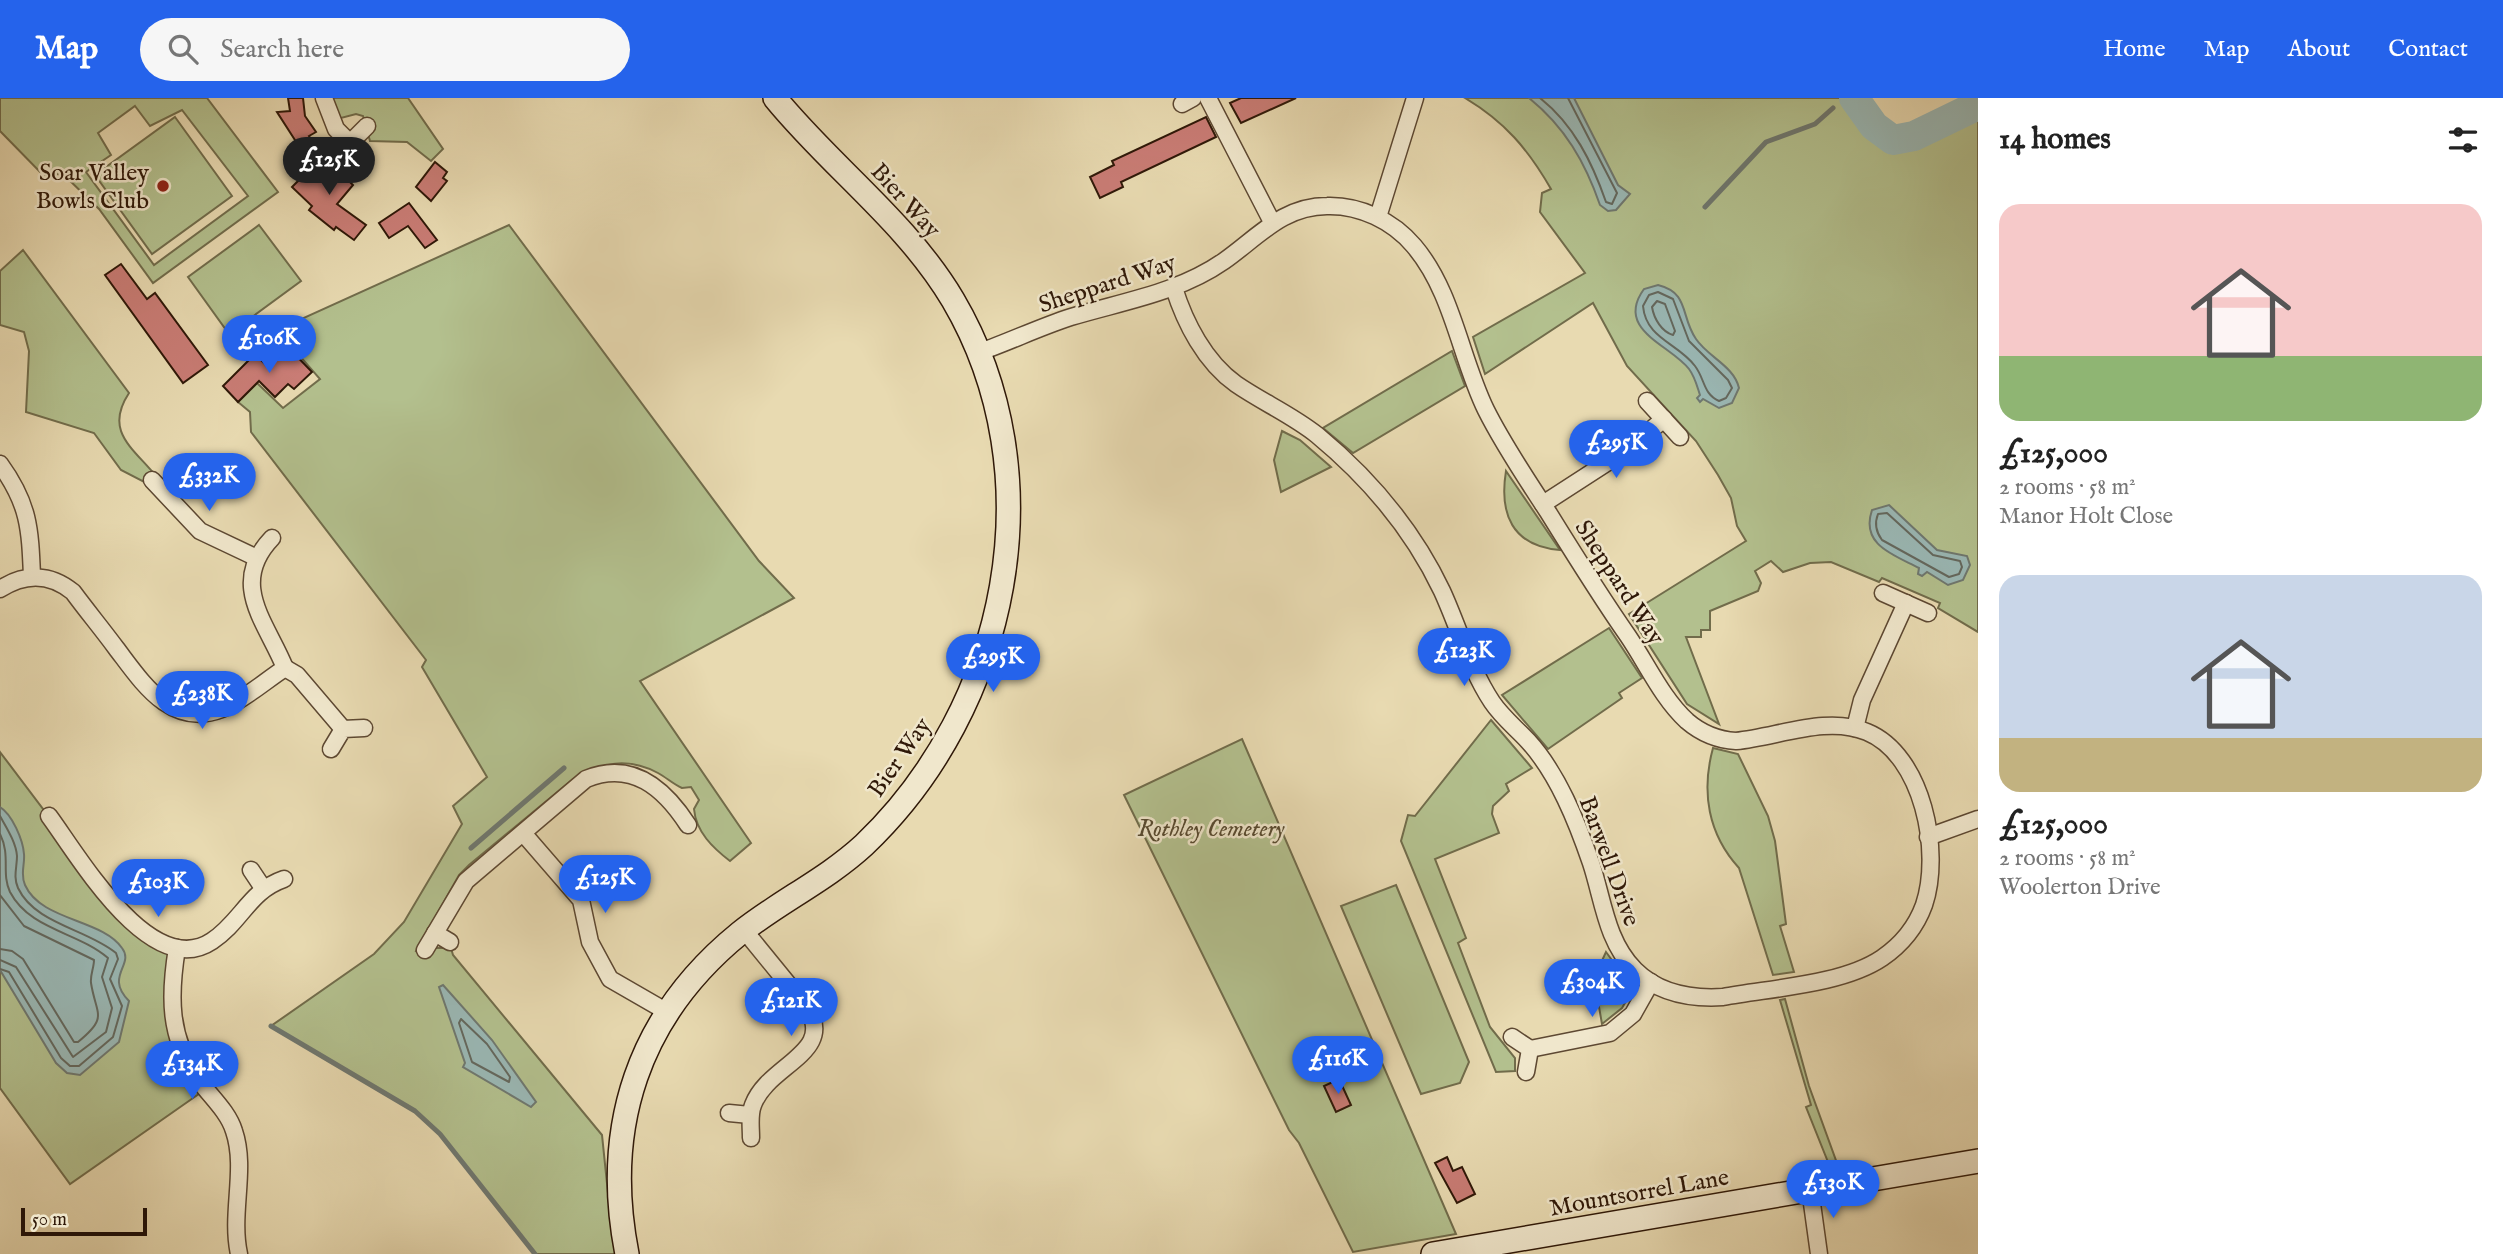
<!DOCTYPE html>
<html lang="en">
<head>
<meta charset="utf-8">
<style>
  body { margin:0; font-family:"IM FELL English",serif; background:#f6f6f6; color:#222; height:100vh; display:flex; flex-direction:column; font-size:26px; white-space:nowrap }
  * { box-sizing:border-box; margin:0 }
  p { font-size:23px; color:#767676 }
  .icon { flex:none; width:38px; height:38px; fill:none; stroke:currentColor; stroke-width:2; stroke-linecap:round; stroke-linejoin:round }
  .map { position:relative; flex:1; overflow:hidden }
  .sheet { display:flex; flex-direction:column; background:#fff; width:525px }
  .sheet>* { flex:none }
  .scale { position:absolute; left:21px; bottom:18px; width:126px; box-sizing:border-box; padding-left:7px; border:4px solid #2f1808; border-top:0; font-size:19px; line-height:24px; white-space:nowrap; color:#2f1808; -webkit-text-stroke:5px #f0e7cc; paint-order:stroke }
  .price { position:absolute; translate:-50% -60px; padding:0 16px; border-radius:24px; background:#2563eb; color:#fff; font-size:23px; line-height:46px; filter:drop-shadow(0 2px 4px #0008) }
  .price::after { content:''; position:absolute; left:50%; top:42px; width:21px; height:16px; margin-left:-10px; background:inherit; clip-path:polygon(0 0,100% 0,50% 100%) }
  .price.on { background:#222; color:#fff }
  ul { padding:0; list-style:none }
  li { display:grid; align-content:center; gap:14px; height:371px; padding:0 21px }
  li span { display:grid; place-items:center; height:217px; border-radius:21px; color:#555 }
  li>.icon { margin-inline-start:auto }
  span .icon { width:126px; height:126px; fill:#fffc; stroke-width:1 }
  li b { font-size:30px }
  h2 { display:flex; justify-content:space-between; align-items:center; height:84px; padding:0 21px; font-size:30px }
  header { display:flex; align-items:center; gap:42px; box-sizing:border-box; height:98px; padding:0 35px; background:#2563eb; color:#fff }
  header strong { font-size:33px }
  nav { display:flex; gap:38px; margin-inline-start:auto; font-size:24px }
  .search { width:490px; height:63px; background:#f6f6f6; display:flex; align-items:center; gap:18px; box-sizing:border-box; padding:0 24px; border-radius:38px; color:#767676; font-size:26px }
  main { display:flex; flex:1; min-height:0 }
  .map>svg:first-child { display:block }
</style>
</head>
<body>
<header>
<strong>Map</strong>
<div class="search"><svg class="icon" aria-label="search" viewBox="0 0 24 24"><circle cx="10" cy="10" r="6"/><path d="M15 15l6 6"/></svg>Search here</div>
<nav><a>Home</a><a>Map</a><a>About</a><a>Contact</a></nav>
</header>
<main>
<div class="map">
<svg width="1978" height="1156" viewBox="0 0 1978 1156">
  <rect width="100%" height="100%" fill="#e8dab1"/>
  <filter id="stains"><feTurbulence type="fractalNoise" baseFrequency=".00286" numOctaves="4"/><feColorMatrix values="0 0 0 0 .2 0 0 0 0 .09 0 0 0 0 .02 0 0 0 .5 -.17"/></filter>
  <radialGradient id="worn" r=".72"><stop offset=".6" stop-color="#630" stop-opacity="0"/><stop offset="1" stop-color="#630" stop-opacity=".3"/></radialGradient>
  <!-- green -->
  <g fill="#b3c08e" stroke="#716c4b" stroke-width="2" fill-rule="evenodd">
    <path d="M 0,0 L 207,0 L 278,94 L 153,185 L 99,111 L 63,76 L 43,77 L 0,33 ZM 135,8 L 150,28 L 182,12 L 248,98 L 154,167 L 86,74 L 111,57 L 98,35 Z"/>
    <path d="M 328,0 L 408,0 L 443,51 L 431,63 L 407,44 L 370,43 L 363,18 L 356,16 L 341,20 L 332,14 Z"/>
    <path d="M 1465,0 L 1856,0 L 1866,18 L 1888,39 L 1909,39 L 1978,7 L 1978,534 L 1938,510 L 1940,505 L 1882,480 L 1879,484 L 1831,464 L 1810,465 L 1783,474 L 1771,463 L 1755,473 L 1761,485 L 1758,493 L 1710,513 L 1710,532 L 1701,532 L 1701,539 L 1686,539 L 1719,626 L 1687,606 L 1629,516 L 1746,443 L 1737,428 L 1731,400 L 1718,377 L 1696,343 L 1627,268 L 1593,205 L 1485,276 L 1473,239 L 1585,175 L 1540,114 L 1542,95 L 1551,91 C 1528,51 1505,24 1465,0 Z"/>
    <path d="M 175,19 L 232,98 L 152,156 L 95,77 Z"/>
    <path d="M 259,127 L 301,183 L 229,236 L 188,179 Z"/>
    <path d="M 509,127 L 759,463 L 794,500 L 640,583 L 751,745 L 730,763 C 713,750 696,734 694,711 L 699,702 L 691,689 L 682,690 C 673,686 667,680 658,675 C 628,659 602,664 573,681 L 469,767 L 459,777 L 416,853 L 426,858 L 433,850 L 451,850 L 453,857 L 602,1037 L 609,1105 L 619,1156 L 535,1156 L 440,1036 L 415,1013 L 271,928 L 374,856 L 404,824 L 462,726 L 453,708 L 487,679 L 422,569 L 426,562 L 251,334 L 250,314 L 238,304 L 257,285 L 283,310 L 320,281 L 277,232 Z"/>
    <path d="M 23,152 L 129,295 C 104,333 132,349 156,378 L 150,387 L 121,372 L 94,335 L 26,314 L 29,253 L 24,234 L 0,227 L 0,173 Z"/>
    <path d="M 1452,253 L 1465,288 L 1353,355 L 1323,330 Z"/>
    <path d="M 1282,333 L 1300,342 L 1331,369 L 1281,394 L 1274,362 Z"/>
    <path d="M 1506,373 L 1560,452 C 1512,448 1499,416 1506,373 Z"/>
    <path d="M 1609,530 L 1642,580 L 1619,595 L 1622,600 L 1548,651 L 1502,597 Z"/>
    <path d="M 1491,622 L 1532,670 L 1506,686 L 1509,693 L 1493,708 L 1492,716 L 1499,735 L 1435,761 L 1466,840 L 1458,845 L 1490,929 L 1515,960 L 1515,973 L 1496,974 L 1401,743 L 1408,717 L 1415,718 Z"/>
    <path d="M 1242,641 L 1456,1136 L 1353,1154 L 1299,1045 L 1289,1032 L 1124,697 Z"/>
    <path d="M 1713,650 L 1738,656 L 1768,718 L 1775,743 L 1786,826 L 1780,828 L 1794,874 L 1773,877 L 1739,770 C 1708,736 1701,694 1713,650 Z"/>
    <path d="M 0,654 L 105,793 L 177,850 L 172,921 L 206,991 L 70,1086 L 0,990 Z"/>
    <path d="M 1396,787 L 1469,964 L 1460,985 L 1421,996 L 1341,808 Z"/>
    <path d="M 1606,854 L 1633,891 L 1622,910 L 1602,926 L 1594,880 Z"/>
    <path d="M 1785,901 L 1809,988 L 1838,1068 L 1830,1069 L 1806,1009 L 1811,1007 L 1780,902 Z"/>
  </g>
  <!-- water -->
  <g fill="#9ab8b5" stroke="#6f7870" stroke-width="2">
    <path d="M 1529,0 L 1574,0 L 1618,87 L 1630,96 L 1616,112 L 1608,113 L 1600,107 C 1585,64 1565,29 1529,0 Z"/>
    <path d="M 1658,187 C 1690,195 1680,218 1696,241 C 1708,259 1734,268 1739,290 L 1732,305 L 1719,310 L 1703,301 L 1700,304 L 1697,300 L 1700,297 C 1697,288 1695,279 1689,271 C 1671,247 1614,232 1644,191 Z"/>
    <path d="M 1889,407 L 1937,452 L 1967,458 L 1970,467 L 1963,482 L 1948,487 L 1927,474 L 1922,478 L 1918,476 L 1919,470 C 1894,457 1860,447 1872,412 Z"/>
    <path d="M 0,709 C 12,716 23,742 24,756 C 25,767 20,776 25,787 C 41,823 102,821 122,850 C 135,867 104,878 129,903 L 119,944 L 80,977 L 67,975 L 56,965 L 0,872 Z"/>
    <path d="M 443,887 L 492,942 L 536,1004 L 531,1009 L 463,969 L 465,965 L 439,889 Z"/>
  </g>
  <g fill="none" stroke-linecap="round" stroke-linejoin="round">
    <!-- shore -->
    <g stroke="#64685e" stroke-width="2">
      <path d="M 1540,0 C 1574,27 1592,64 1606,104 L 1612,106 L 1617,95 L 1568,0"/>
      <path d="M 1658,194 L 1673,201 L 1689,243 L 1728,282 L 1732,290 L 1726,300 L 1719,303 C 1703,296 1705,281 1695,268 C 1678,245 1646,241 1643,208 L 1649,197 Z"/>
      <path d="M 1657,203 L 1665,206 L 1675,233 L 1673,237 C 1662,234 1654,221 1652,209 Z"/>
      <path d="M 1887,415 L 1933,457 L 1960,463 L 1962,469 L 1959,476 L 1949,479 L 1882,442 C 1876,434 1874,426 1878,416 Z"/>
      <path d="M 0,718 C 6,729 16,744 17,758 C 17,769 13,779 18,790 C 35,826 87,831 116,855 L 118,861 L 110,881 L 122,908 L 113,939 L 79,968 L 70,968 L 61,960 L 9,874 L 0,871"/>
      <path d="M 0,736 C 11,758 1,775 10,794 C 30,832 78,834 108,860 L 102,879 L 112,910 L 106,934 L 73,959 L 16,869 L 0,862"/>
      <path d="M 0,797 L 24,828 L 94,862 C 94,870 90,877 91,885 C 96,917 109,919 78,944 L 74,944 L 23,861 L 12,853 L 0,851"/>
      <path d="M 461,921 L 487,946 L 510,979 L 509,984 L 472,964 L 459,925 Z"/>
    </g>
    <!-- stream -->
    <g stroke="#6f7870" stroke-width="5">
      <path d="M 1705,109 L 1766,44 L 1815,26 L 1833,10"/>
      <path d="M 471,750 L 564,670"/>
      <path d="M 271,928 L 415,1013 L 440,1036 L 535,1156"/>
    </g>
    <!-- river -->
    <path stroke="#9ab8b5" stroke-width="30" d="M 1854,0 L 1874,28 L 1893,42 L 1914,38 L 1978,7"/>
  </g>
  <!-- building -->
  <g fill="#c97c75" stroke="#2f1808" stroke-width="2">
    <path d="M 288,0 L 303,0 L 305,18 L 316,34 L 309,38 L 314,46 L 302,53 L 277,14 L 290,13 Z"/>
    <path d="M 1241,0 L 1296,0 L 1241,25 L 1230,5 Z"/>
    <path d="M 1206,19 L 1216,39 L 1121,84 L 1123,89 L 1100,100 L 1090,79 L 1114,67 L 1112,63 Z"/>
    <path d="M 323,58 L 353,87 L 337,106 L 366,127 L 354,142 L 336,129 L 334,132 L 309,112 L 312,108 L 292,89 Z"/>
    <path d="M 435,64 L 447,74 L 443,80 L 447,83 L 431,103 L 416,89 Z"/>
    <path d="M 409,105 L 437,142 L 425,150 L 408,128 L 389,140 L 379,125 Z"/>
    <path d="M 121,166 L 147,201 L 155,195 L 208,267 L 183,285 L 105,177 Z"/>
    <path d="M 287,248 L 312,274 L 294,291 L 288,286 L 275,299 L 259,283 L 238,304 L 223,288 L 255,256 L 267,268 Z"/>
    <path d="M 1339,981 L 1351,1007 L 1336,1014 L 1324,988 Z"/>
    <path d="M 1447,1059 L 1453,1073 L 1462,1069 L 1475,1096 L 1457,1105 L 1435,1065 Z"/>
  </g>
  <g fill="none" stroke-linecap="round" stroke-linejoin="round">
    <defs>
      <g id="street">
        <path d="M 324,0 L 336,31 L 365,60"/>
        <path d="M 1208,0 L 1272,124"/>
        <path d="M 1182,6 L 1193,0"/>
        <path d="M 350,45 L 367,28"/>
        <path d="M 1378,119 L 1415,0"/>
        <path d="M 980,254 C 1011,243 1040,229 1071,219 C 1124,203 1178,195 1224,163 C 1258,139 1283,108 1327,108 C 1360,107 1393,123 1414,148 C 1453,194 1460,259 1486,312 C 1504,348 1526,380 1548,414 C 1574,456 1600,498 1628,538 C 1647,566 1662,600 1687,623 C 1701,635 1718,642 1736,643 C 1778,639 1827,617 1867,634 C 1923,657 1942,754 1924,807 C 1916,829 1901,847 1882,860 C 1842,887 1770,890 1723,899 C 1691,901 1658,895 1635,872 C 1606,843 1603,801 1591,765 C 1577,724 1558,676 1528,643 C 1516,630 1502,619 1492,604 C 1470,571 1459,530 1442,493 C 1413,432 1369,380 1317,337 C 1292,317 1262,304 1236,286 C 1205,264 1185,225 1174,190"/>
        <path d="M 1647,303 L 1680,339"/>
        <path d="M 0,366 C 29,406 30,430 32,478"/>
        <path d="M 152,382 L 200,433 L 257,460"/>
        <path d="M 1543,406 L 1628,351 L 1664,321"/>
        <path d="M 0,491 C 25,475 50,475 73,494 C 87,513 102,531 116,550 C 142,584 171,631 222,611 C 244,602 265,583 285,570 C 267,525 228,486 272,440"/>
        <path d="M 1883,495 L 1928,515"/>
        <path d="M 285,570 L 297,577 L 343,631"/>
        <path d="M 1855,630 L 1862,602 L 1906,505"/>
        <path d="M 331,651 L 343,631 L 364,630"/>
        <path d="M 49,718 C 78,757 151,884 212,843 C 242,823 249,793 284,781"/>
        <path d="M 523,735 L 581,802 L 590,844 L 610,881 L 669,915"/>
        <path d="M 1928,739 L 1978,721"/>
        <path d="M 251,772 L 263,790"/>
        <path d="M 744,832 L 806,908 C 838,955 768,966 753,1007 C 749,1017 751,1028 751,1040"/>
        <path d="M 435,835 L 450,844"/>
        <path d="M 177,850 C 169,899 169,938 197,980 C 209,997 228,1013 234,1033 C 247,1071 230,1115 239,1156"/>
        <path d="M 425,852 L 466,783 L 586,681 C 632,662 664,690 688,727"/>
        <path d="M 1512,939 L 1530,951 L 1526,974"/>
        <path d="M 1530,951 L 1610,935 L 1633,916 L 1651,884"/>
        <path d="M 729,1015 L 750,1017"/>
        <path d="M 1810,1091 L 1819,1156"/>
      </g>
      <g id="secondary">
        <path d="M 627,1156 C 602,1029 638,918 740,835 C 780,803 826,782 864,747 C 1009,609 1056,377 953,202 C 906,123 832,70 775,0"/>
        <path d="M 1433,1156 L 1978,1063"/>
      </g>
    </defs>
    <!-- street casing -->
    <use href="#street" stroke="#5d4832" stroke-width="19"/>
    <!-- secondary casing -->
    <use href="#secondary" stroke="#2f1808" stroke-width="26"/>
    <!-- street -->
    <use href="#street" stroke="#f0e7cc" stroke-width="16"/>
    <!-- secondary -->
    <use href="#secondary" stroke="#f0e7cc" stroke-width="23"/>
  </g>
  <!-- markers -->
  <circle fill="#8f2418" stroke="#f0e7cc" stroke-width="2.5" cx="163" cy="88" r="7"/>
  <g text-anchor="middle" stroke-width="5" stroke-linejoin="round" paint-order="stroke">
    <!-- poi labels -->
    <g font-size="24" fill="#2f1808" stroke="#f0e7cc" text-anchor="end">
      <text x="149" y="82">Soar Valley<tspan x="149" dy="28">Bowls Club</tspan></text>
    </g>
    <!-- street labels -->
    <g font-size="24" fill="#2f1808" stroke="#f0e7cc">
      <text transform="translate(906 102) rotate(48)" y="8">Bier Way</text>
      <text transform="translate(1107 185) rotate(-18)" y="8">Sheppard Way</text>
      <text transform="translate(1620 484) rotate(57)" y="8">Sheppard Way</text>
      <text transform="translate(899 659) rotate(-55)" y="8">Bier Way</text>
      <text transform="translate(1610 763) rotate(70)" y="8">Barwell Drive</text>
      <text transform="translate(1639 1094) rotate(-10)" y="8">Mountsorrel Lane</text>
    </g>
    <!-- park labels -->
    <g font-size="24" font-style="italic" fill="#574a30" stroke="#f0e7cc">
      <text x="1211" y="738">Rothley Cemetery</text>
    </g>
  </g>
  <rect width="100%" height="100%" filter="url(#stains)"/>
  <rect width="100%" height="100%" fill="url(#worn)"/>
</svg>
<div class="scale">50 m</div>
<b class="price on" style="left:329px;top:99px">£125K</b>
<b class="price" style="left:269px;top:277px">£106K</b>
<b class="price" style="left:1616px;top:382px">£295K</b>
<b class="price" style="left:209px;top:415px">£332K</b>
<b class="price" style="left:1464px;top:590px">£123K</b>
<b class="price" style="left:993px;top:596px">£295K</b>
<b class="price" style="left:202px;top:633px">£238K</b>
<b class="price" style="left:605px;top:817px">£125K</b>
<b class="price" style="left:158px;top:821px">£103K</b>
<b class="price" style="left:1592px;top:921px">£304K</b>
<b class="price" style="left:791px;top:940px">£121K</b>
<b class="price" style="left:1338px;top:998px">£116K</b>
<b class="price" style="left:192px;top:1003px">£134K</b>
<b class="price" style="left:1833px;top:1122px">£130K</b>
</div>
<section class="sheet">
<h2>14 homes<svg class="icon" aria-label="filters" viewBox="0 0 24 24"><path d="M4 7h16M4 17h16"/><circle cx="9" cy="7" r="2"/><circle cx="15" cy="17" r="2"/></svg></h2>
<ul>
<li><span style="background:linear-gradient(#f6c9c9 70%,#8fb573 0)"><svg class="icon" aria-label="home" viewBox="0 0 24 24"><path d="M3 11l9-7 9 7M6 9v11h12V9"/></svg></span><div><b>£125,000</b><p>2 rooms · 58 m²</p><p>Manor Holt Close</p></div></li>
<li><span style="background:linear-gradient(#c9d6e8 75%,#c2b280 0)"><svg class="icon" aria-label="home" viewBox="0 0 24 24"><path d="M3 11l9-7 9 7M6 9v11h12V9"/></svg></span><div><b>£125,000</b><p>2 rooms · 58 m²</p><p>Woolerton Drive</p></div></li>
</ul>
</section>
</main>
</body>
</html>
